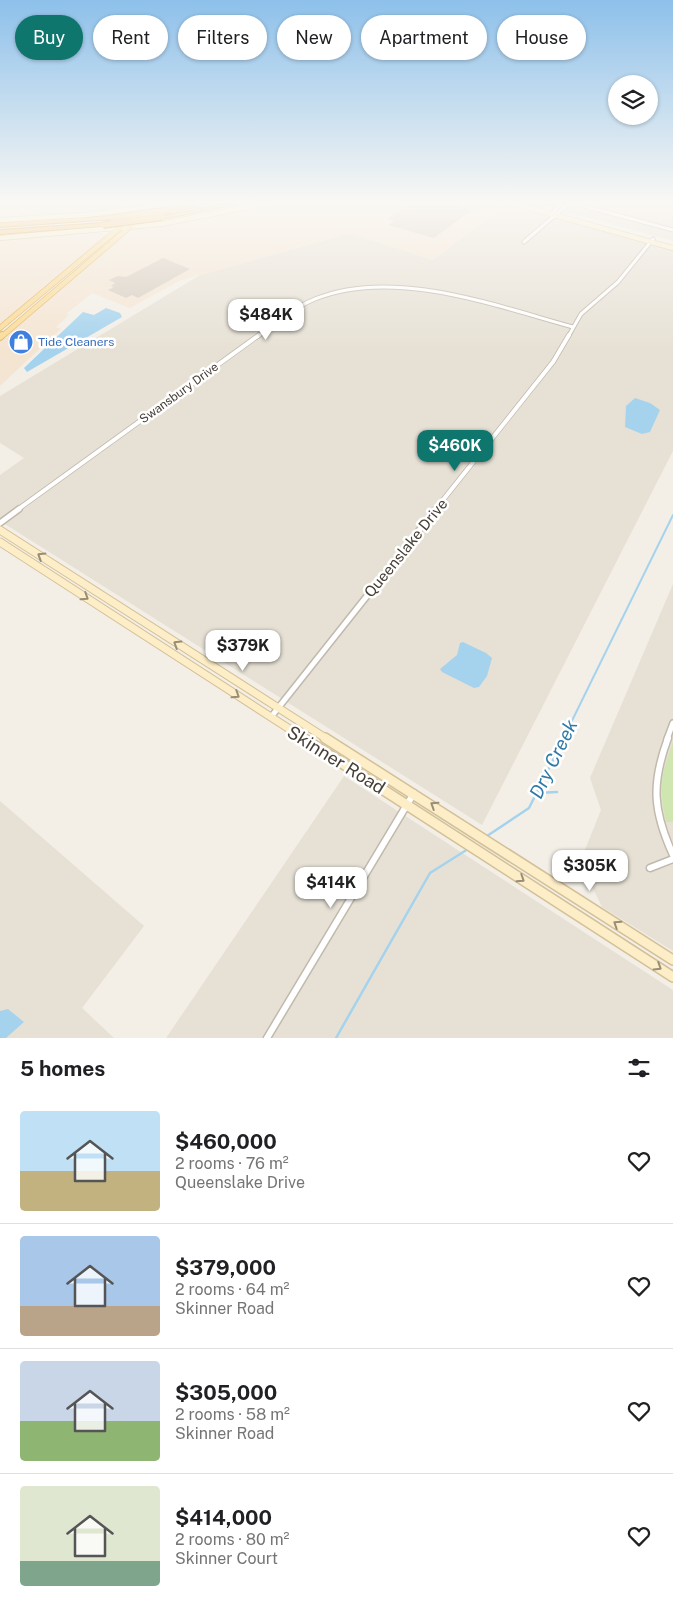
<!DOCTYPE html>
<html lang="en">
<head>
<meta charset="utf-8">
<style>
  body { margin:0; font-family:"Public Sans",sans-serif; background:#f2f2f2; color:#202124; height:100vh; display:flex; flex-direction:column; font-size:19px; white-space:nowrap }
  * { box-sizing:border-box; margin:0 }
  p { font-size:16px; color:#757577 }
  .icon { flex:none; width:28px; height:28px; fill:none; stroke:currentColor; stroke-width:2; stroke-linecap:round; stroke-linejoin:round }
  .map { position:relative; height:1038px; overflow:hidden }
  .drawer { display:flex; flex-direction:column; background:#fff; flex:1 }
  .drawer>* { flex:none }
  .top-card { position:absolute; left:15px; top:15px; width:644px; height:45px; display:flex; gap:10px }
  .fabs { position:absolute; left:608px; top:75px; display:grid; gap:10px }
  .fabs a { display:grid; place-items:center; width:50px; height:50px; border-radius:50%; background:#fff; box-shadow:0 1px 4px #0004; font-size:25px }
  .price { position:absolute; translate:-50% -42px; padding:0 11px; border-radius:10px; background:#fff; color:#222; font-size:16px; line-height:32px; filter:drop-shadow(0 1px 2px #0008) }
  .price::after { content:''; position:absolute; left:50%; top:30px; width:15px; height:11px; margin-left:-8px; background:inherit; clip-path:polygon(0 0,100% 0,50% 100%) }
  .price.active { background:#0f766e; color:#fff }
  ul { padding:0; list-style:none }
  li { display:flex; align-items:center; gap:15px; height:125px; padding:0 20px }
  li+li { border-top:1px solid #e0e0e0 }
  li span { display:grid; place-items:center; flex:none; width:140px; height:100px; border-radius:5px; color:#555 }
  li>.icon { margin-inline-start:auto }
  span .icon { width:60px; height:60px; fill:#fffc; stroke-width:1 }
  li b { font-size:21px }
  h2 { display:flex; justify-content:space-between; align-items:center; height:60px; padding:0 20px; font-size:21px }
  .tag { padding:0 18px; border-radius:22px; background:#fff; box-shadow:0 1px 4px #0004; font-size:18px; line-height:45px }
  .tag.active { background:#0f766e; color:#fff }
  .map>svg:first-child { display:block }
</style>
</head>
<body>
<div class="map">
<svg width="673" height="1038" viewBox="0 0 673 1038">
  <rect width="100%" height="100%" fill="#f3efe7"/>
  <!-- residential -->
  <g fill="#e7e1d5">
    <path d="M 533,203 L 673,203 L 673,241 L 560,210 Z"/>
    <path d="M 506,204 L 673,250 L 673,451 L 482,825 L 0,521 L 0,475 L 24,458 L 0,443 L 0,396 L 200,275 L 350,233 L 433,260 Z"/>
    <path d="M 673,584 L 673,951 L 602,907 L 580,862 L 601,810 L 590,778 Z"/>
    <path d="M 344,776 L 673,990 L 673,1038 L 166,1038 Z"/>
    <path d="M 0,801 L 144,926 L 82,1008 L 114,1038 L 0,1038 Z"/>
  </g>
  <!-- commercial -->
  <g fill="#f4e5d3">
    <path d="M 0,203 L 145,203 L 142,206 L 80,213 L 0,217 Z"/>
    <path d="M 275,203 L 506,204 L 433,260 L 350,233 L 179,281 L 130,308 L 92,293 L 66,314 L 69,315 L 56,327 L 61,329 L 0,386 L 0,341 L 131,229 L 216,216 Z"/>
    <path d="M 102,233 L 108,236 L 0,324 L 0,240 Z"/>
  </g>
  <!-- green -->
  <path fill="#d0e6b1" d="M 673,742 L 673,822 L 666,822 C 658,785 661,776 673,742 Z"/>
  <!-- water -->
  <g fill="#a5d3ee">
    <path d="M 106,308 L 120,313 L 122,317 L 27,372 L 24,368 L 83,312 L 94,315 Z"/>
    <path d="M 635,398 L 650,403 L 660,410 L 650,432 L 642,434 L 625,427 L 626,406 Z"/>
    <path d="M 463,642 L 486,653 L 492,658 L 487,676 L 479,687 L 474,688 L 442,672 L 440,669 L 457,655 L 460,643 Z"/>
    <path d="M 8,1009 L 24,1022 L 6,1038 L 0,1038 L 0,1011 Z"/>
  </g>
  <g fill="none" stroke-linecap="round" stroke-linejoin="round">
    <!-- stream-far1 -->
    <path stroke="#a5d3ee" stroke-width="2" d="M 563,739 L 673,515"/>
    <!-- stream -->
    <g stroke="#a5d3ee" stroke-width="2.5">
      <path d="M 537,793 L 557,792"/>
      <path d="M 487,836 L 529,808 L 564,738"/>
      <path d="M 336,1038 L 430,873 L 468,849"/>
    </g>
  </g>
  <!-- building -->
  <g fill="#d7cdc0">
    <path d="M 411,203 L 463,203 L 460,207 L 472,210 L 434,238 L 388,225 L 394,221 L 387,219 Z"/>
    <path d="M 163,258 L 190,269 L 138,298 L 132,295 L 126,298 L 108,290 L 114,287 L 111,286 L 115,283 L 109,280 L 118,276 L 126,277 Z"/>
  </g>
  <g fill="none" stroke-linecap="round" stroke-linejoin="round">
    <defs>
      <g id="street-far3">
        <path d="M 573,203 L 673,230"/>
        <path d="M 554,215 L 554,211 L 562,203"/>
        <path d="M 524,242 L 569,203"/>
        <path d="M 257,337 C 275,323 293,308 315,299 C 393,267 496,306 573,327"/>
        <path d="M 568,337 L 581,314 L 618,282 L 653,239"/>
      </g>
      <g id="street-far2">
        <path d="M 17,510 L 259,335"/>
        <path d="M 435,510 L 553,362 L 569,335"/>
      </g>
      <g id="street-far1">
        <path d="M 0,523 L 19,509"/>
        <path d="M 271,717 L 436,509"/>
        <path d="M 667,739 L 673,723"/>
      </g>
      <g id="street">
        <path d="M 668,738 C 651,784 653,811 673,855"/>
        <path d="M 650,868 L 673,859"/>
        <path d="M 267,1038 L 414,793"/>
      </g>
      <g id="secondary-far2">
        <path d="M 512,203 L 673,248"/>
        <path d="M 0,220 L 85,215 L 182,203"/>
        <path d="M 0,238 L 161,224 L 268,203"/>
      </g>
      <g id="secondary-far1">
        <path d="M 0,530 L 327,739"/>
        <path d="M 0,542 L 305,739"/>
      </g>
      <g id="secondary">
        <path d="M 303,738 L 673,977"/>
        <path d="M 325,738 L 673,960"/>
      </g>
      <g id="primary-far1">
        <path d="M 0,328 L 142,209"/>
        <path d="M 1,337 L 152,208"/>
      </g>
      <path id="primary" d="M 0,337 L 2,335"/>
      <g id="highway">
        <path d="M 198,203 L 211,203 L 171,212 L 168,210 Z"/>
        <path d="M 229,203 L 242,203 L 162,219 L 159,217 Z"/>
        <path d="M 112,216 L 115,218 L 114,219 L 0,227 L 0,223 Z"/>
        <path d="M 103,223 L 105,224 L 105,226 L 0,234 L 0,230 Z"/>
      </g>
    </defs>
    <!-- street-far3 casing -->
    <use href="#street-far3" stroke="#c1b9ad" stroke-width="5"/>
    <!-- street-far2 casing -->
    <use href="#street-far2" stroke="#c1b9ad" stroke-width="5.5"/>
    <!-- street-far1 casing -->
    <use href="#street-far1" stroke="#c1b9ad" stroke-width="8"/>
    <!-- street casing -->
    <use href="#street" stroke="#c1b9ad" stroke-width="9"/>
    <!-- secondary-far2 casing -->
    <use href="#secondary-far2" stroke="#d2c098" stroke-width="6"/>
    <!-- secondary-far1 casing -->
    <use href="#secondary-far1" stroke="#d2c098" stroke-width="9"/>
    <!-- secondary casing -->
    <use href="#secondary" stroke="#d2c098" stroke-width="12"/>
    <!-- primary-far1 casing -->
    <use href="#primary-far1" stroke="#e0b768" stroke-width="6"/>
    <!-- primary casing -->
    <use href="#primary" stroke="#e0b768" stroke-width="8"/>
    <!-- highway casing -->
    <use href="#highway" stroke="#d9983b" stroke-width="2"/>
    <!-- street-far3 -->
    <use href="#street-far3" stroke="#fff" stroke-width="3"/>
    <!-- street-far2 -->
    <use href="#street-far2" stroke="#fff" stroke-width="4"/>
    <!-- street-far1 -->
    <use href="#street-far1" stroke="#fff" stroke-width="5"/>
    <!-- street -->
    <use href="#street" stroke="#fff" stroke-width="6"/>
    <!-- secondary-far2 -->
    <use href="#secondary-far2" stroke="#fdeec7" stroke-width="4.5"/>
    <!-- secondary-far1 -->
    <use href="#secondary-far1" stroke="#fdeec7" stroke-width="7"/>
    <!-- secondary -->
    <use href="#secondary" stroke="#fdeec7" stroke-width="9"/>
    <!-- primary-far1 -->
    <use href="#primary-far1" stroke="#fbdb98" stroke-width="4.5"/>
    <!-- primary -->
    <use href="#primary" stroke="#fbdb98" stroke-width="5.5"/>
    <!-- highway -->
    <use href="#highway" fill="#f9c46c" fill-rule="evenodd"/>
    <defs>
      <g id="highway-bridge">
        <path d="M 112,218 L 171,210"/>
        <path d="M 103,225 L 162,217"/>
      </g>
    </defs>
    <!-- highway-bridge casing -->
    <use href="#highway-bridge" stroke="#d9983b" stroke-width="8" stroke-linecap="butt"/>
    <!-- highway-bridge -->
    <use href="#highway-bridge" stroke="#f9c46c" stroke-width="5.5"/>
  </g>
  <!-- one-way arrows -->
  <defs><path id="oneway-chevron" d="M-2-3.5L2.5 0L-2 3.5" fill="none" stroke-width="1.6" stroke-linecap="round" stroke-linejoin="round" transform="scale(1.25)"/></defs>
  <g stroke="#988e77">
    <use href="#oneway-chevron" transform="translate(41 556) rotate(-148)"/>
    <use href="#oneway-chevron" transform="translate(85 597) rotate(33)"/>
    <use href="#oneway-chevron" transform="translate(177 644) rotate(-148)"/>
    <use href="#oneway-chevron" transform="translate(236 695) rotate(33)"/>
    <use href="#oneway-chevron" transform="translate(434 805) rotate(-147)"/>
    <use href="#oneway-chevron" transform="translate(521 879) rotate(33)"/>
    <use href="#oneway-chevron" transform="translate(617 924) rotate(-147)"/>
    <use href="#oneway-chevron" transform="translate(658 967) rotate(32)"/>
  </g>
  <!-- sky -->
  <linearGradient id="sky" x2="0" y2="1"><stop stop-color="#8dc0ea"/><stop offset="0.58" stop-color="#faf8f4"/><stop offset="1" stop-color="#faf8f4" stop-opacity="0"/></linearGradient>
  <rect width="673" height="349" fill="url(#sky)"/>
  <!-- icons -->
  <defs>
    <symbol id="shop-disc" viewBox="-11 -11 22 22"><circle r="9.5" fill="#3f7fe0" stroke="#fff"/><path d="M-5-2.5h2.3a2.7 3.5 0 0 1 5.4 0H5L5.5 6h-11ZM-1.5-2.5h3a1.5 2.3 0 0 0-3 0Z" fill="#fff"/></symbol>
  </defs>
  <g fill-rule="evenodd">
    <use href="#shop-disc" x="7" y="328" width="28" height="28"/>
  </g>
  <g text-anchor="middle" stroke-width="5" stroke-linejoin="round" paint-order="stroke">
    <!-- far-shop labels -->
    <g font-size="12" fill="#366cbe" stroke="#fff" text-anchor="start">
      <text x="38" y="346">Tide Cleaners</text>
    </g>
    <!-- far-street labels -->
    <g font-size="12" fill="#463f36" stroke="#fff">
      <text transform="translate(179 393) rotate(-36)" y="4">Swansbury Drive</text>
    </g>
    <!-- street labels -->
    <g font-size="15" fill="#463f36" stroke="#fff">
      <text transform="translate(406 548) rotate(-51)" y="5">Queenslake Drive</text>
    </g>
    <!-- near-street labels -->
    <g font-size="18" fill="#463f36" stroke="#fff">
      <text transform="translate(336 760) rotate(32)" y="6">Skinner Road</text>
    </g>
    <!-- near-water labels -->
    <g font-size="19" font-style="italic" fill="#307aa7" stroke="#fff">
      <text transform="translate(553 759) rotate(-64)" y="7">Dry Creek</text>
    </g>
  </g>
</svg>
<div class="fabs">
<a><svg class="icon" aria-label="layers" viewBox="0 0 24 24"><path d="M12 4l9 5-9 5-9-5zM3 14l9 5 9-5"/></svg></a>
</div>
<b class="price" style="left:266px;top:341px">$484K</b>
<b class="price active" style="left:455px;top:472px">$460K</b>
<b class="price" style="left:243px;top:672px">$379K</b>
<b class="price" style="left:590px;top:892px">$305K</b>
<b class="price" style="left:331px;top:909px">$414K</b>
<div class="top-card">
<a class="tag active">Buy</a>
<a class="tag">Rent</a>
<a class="tag">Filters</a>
<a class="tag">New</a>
<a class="tag">Apartment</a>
<a class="tag">House</a>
</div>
</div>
<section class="drawer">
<h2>5 homes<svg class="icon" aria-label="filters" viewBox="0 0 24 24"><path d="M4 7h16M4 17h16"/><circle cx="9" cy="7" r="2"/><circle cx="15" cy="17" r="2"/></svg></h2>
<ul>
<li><span style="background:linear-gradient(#bfe0f5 60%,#c2b280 0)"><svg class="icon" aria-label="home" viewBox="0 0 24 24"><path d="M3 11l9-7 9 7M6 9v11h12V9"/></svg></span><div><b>$460,000</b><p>2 rooms · 76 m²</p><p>Queenslake Drive</p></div><svg class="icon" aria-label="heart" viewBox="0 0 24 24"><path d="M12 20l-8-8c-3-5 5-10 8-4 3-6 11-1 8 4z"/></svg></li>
<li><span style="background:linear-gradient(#a9c7e8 70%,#b9a48a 0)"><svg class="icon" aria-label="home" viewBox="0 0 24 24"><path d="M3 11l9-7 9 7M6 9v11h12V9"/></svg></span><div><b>$379,000</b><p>2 rooms · 64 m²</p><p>Skinner Road</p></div><svg class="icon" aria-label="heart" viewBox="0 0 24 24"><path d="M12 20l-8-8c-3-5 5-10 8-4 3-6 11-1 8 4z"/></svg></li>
<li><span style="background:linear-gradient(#c9d6e8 60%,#8fb573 0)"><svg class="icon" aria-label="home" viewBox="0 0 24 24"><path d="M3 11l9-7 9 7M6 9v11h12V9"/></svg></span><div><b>$305,000</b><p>2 rooms · 58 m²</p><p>Skinner Road</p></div><svg class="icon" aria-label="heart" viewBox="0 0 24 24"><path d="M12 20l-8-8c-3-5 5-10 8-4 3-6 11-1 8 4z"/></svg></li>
<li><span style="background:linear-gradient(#dfe7d0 75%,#7fa58c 0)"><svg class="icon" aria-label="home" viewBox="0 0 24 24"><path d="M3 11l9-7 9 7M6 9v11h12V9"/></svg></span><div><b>$414,000</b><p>2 rooms · 80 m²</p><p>Skinner Court</p></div><svg class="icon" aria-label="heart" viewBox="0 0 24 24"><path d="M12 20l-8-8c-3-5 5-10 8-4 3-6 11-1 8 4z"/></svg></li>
</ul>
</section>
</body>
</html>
